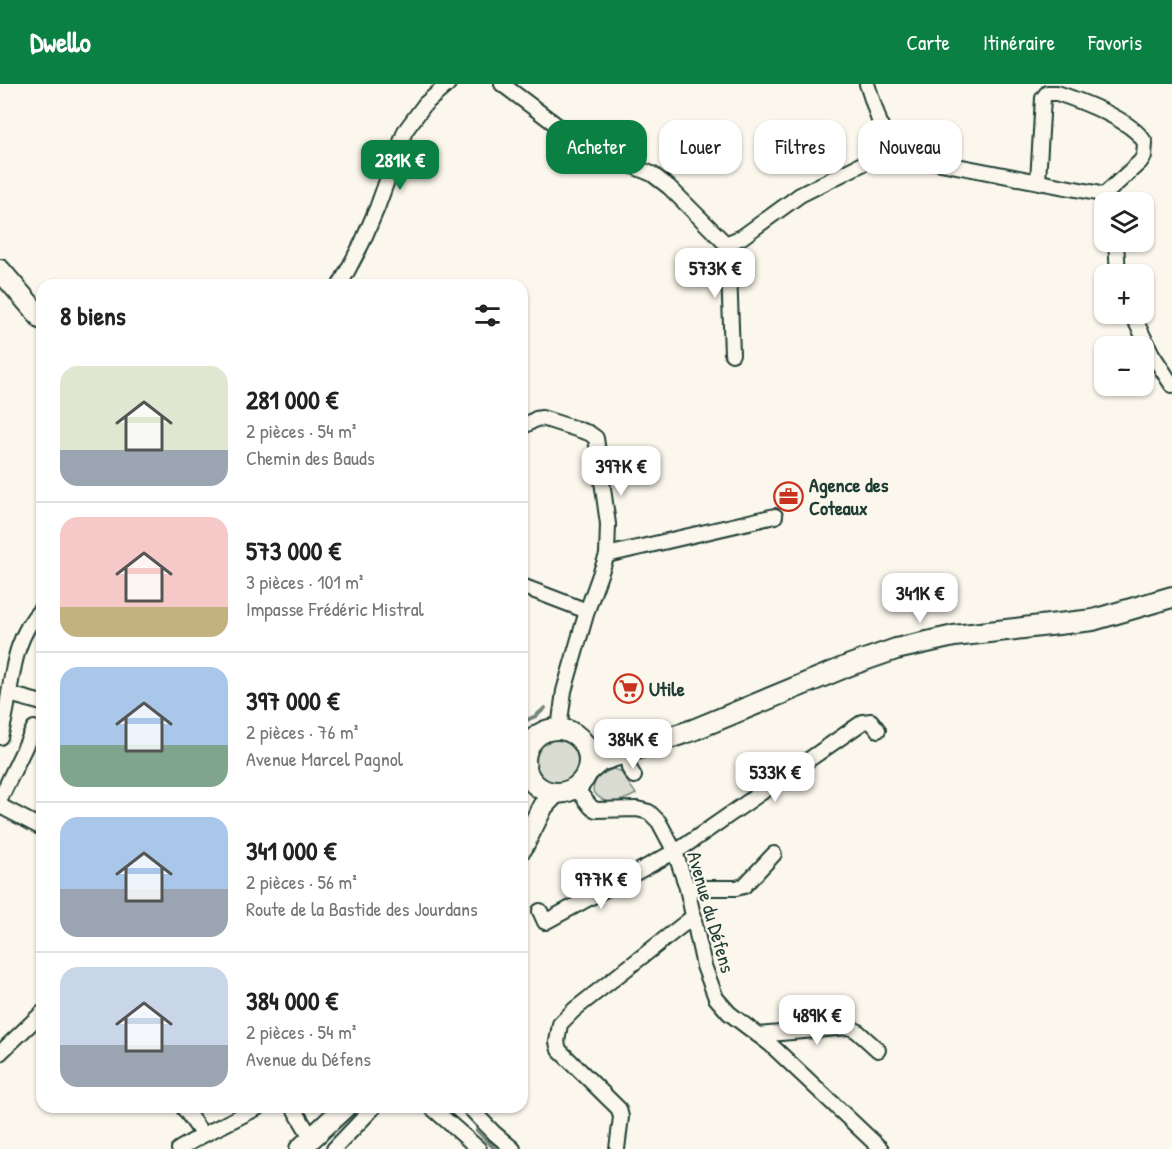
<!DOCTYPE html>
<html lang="fr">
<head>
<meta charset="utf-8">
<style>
  body { margin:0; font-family:"Patrick Hand",sans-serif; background:#f6f6f6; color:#222; height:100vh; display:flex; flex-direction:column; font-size:22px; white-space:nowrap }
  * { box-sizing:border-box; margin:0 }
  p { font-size:20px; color:#767676 }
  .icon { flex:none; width:33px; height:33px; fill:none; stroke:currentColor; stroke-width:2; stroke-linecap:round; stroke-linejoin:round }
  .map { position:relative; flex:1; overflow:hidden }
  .panel { position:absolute; left:36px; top:195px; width:492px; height:834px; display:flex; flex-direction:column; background:#fff; border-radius:18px; box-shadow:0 2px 4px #0004 }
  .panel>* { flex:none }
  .banner { position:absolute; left:546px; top:36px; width:536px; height:54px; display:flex; gap:12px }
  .buttons { position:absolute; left:1094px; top:108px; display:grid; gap:12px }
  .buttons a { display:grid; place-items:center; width:60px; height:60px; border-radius:12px; background:#fff; box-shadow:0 2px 4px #0004; font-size:30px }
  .price { position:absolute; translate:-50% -51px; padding:0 14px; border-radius:12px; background:#fff; color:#222; font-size:20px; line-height:39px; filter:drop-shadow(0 2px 3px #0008) }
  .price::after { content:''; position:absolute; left:50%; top:36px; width:18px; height:14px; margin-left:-9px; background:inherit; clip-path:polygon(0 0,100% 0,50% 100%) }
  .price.on { background:#0b8043; color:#fff }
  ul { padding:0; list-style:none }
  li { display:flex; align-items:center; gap:18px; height:150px; padding:0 24px }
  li+li { border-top:2px solid #e0e0e0 }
  li span { display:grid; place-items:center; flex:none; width:168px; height:120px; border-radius:18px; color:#555 }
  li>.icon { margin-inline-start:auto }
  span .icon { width:72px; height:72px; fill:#fffc; stroke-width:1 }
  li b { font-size:26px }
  h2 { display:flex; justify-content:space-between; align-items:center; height:72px; padding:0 24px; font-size:26px }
  .pill { padding:0 21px; border-radius:18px; background:#fff; box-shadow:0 2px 4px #0004; font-size:21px; line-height:54px }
  .pill.on { background:#0b8043; color:#fff }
  header { display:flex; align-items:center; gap:36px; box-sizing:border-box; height:84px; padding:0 30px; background:#0b8043; color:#fff }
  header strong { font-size:28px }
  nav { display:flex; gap:33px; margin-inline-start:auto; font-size:21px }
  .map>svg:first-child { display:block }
</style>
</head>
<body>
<header>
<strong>Dwello</strong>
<nav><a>Carte</a><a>Itinéraire</a><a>Favoris</a></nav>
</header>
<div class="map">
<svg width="1172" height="1065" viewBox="0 0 1172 1065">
  <rect width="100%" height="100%" fill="#fbf7ec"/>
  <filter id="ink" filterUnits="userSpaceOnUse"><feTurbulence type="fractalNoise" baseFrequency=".0167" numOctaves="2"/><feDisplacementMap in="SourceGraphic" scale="12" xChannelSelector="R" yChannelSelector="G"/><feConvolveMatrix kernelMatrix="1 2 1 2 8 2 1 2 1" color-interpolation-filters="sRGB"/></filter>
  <g filter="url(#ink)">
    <!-- green -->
    <g fill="#dbdcd1" stroke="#7d8c82" stroke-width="1.5">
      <circle cx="557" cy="678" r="23"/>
      <path d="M 613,685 L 620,687 L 636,710 C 619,719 606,724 593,707 C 594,694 601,690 613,685 Z"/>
    </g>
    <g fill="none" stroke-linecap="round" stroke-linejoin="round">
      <!-- stream -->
      <g stroke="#74847b" stroke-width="4">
        <path d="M 358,182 L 366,167"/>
        <path d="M 522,638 L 536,632 L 545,624"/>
        <path d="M 477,1046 L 495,1065"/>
      </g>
      <defs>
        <g id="minor">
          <path d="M 502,0 L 586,63 L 652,90 L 669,103 L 723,157 L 728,159 L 742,153 L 800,111 L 876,73 L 890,70 L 905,72 L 1096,109 L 1103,112 L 1108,118"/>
          <path d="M 867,0 L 890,70"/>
          <path d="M 1038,97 L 1043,14 L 1047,9 L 1057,9 C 1081,17 1133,36 1145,59 L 1144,72 L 1140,78 L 1103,112"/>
          <path d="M 1116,158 L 1118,190"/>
          <path d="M 728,159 L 732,270"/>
          <path d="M 340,201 L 362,159 L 377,124 L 405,47 L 425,20 L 448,0"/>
          <path d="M 1132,230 L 1152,270 L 1172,301"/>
          <path d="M 522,343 L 536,335 L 542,334 L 589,349 L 596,354 L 608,440 L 607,471"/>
          <path d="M 522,502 L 587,527"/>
          <path d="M 9,610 L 42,619"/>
          <path d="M 559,645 L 564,607 L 587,527 L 607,471 L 775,432"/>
          <path d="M 0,653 C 14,607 7,561 42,524"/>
          <path d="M 627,662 L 629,684 L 634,692"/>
          <path d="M 575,703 L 591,723 L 596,726 L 637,725 L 649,728 L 659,738 L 675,768 L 687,804 L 704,882 L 716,914 L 729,929 L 770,960 L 881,1065"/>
          <path d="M 0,715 L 34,644"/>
          <path d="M 0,715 L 0,720 L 4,724 L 42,744"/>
          <path d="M 687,804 L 736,804 L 744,802 L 774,770"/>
          <path d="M 540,827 L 545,838 L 683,763 L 863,638 L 871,637 L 878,646"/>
          <path d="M 758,951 L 849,943 L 857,947 L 878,966"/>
          <path d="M 0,969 L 42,929"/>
          <path d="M 183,1023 L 203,1051"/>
          <path d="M 293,1023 L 312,1055"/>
          <path d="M 431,1023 L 479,1065"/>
          <path d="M 469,1023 L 494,1049 L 513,1065"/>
          <path d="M 179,1065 L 203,1051 L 259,1023"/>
          <path d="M 334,1065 L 374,1023"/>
          <path d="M 617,1065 L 621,1033 L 619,1025 L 559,966 L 557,958 L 560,940 L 575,925 L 694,832"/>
        </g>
        <g id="secondary">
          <path d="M 0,186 L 42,235"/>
          <circle cx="557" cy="677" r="32"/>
          <path d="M 587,688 L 600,677 L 693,646 L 850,581 L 896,565 L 954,552 L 1093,536 L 1172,513"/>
          <path d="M 522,764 L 543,722 L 555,709"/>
          <path d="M 300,1065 L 345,1023"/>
        </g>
      </defs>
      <!-- minor casing -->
      <use href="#minor" stroke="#1f3d34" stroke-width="18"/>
      <!-- secondary casing -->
      <use href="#secondary" stroke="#1f3d34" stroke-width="24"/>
      <!-- minor -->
      <use href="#minor" stroke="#fbf7ec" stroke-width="14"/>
      <!-- secondary -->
      <use href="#secondary" stroke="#fbf7ec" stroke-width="20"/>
    </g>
  </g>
  <!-- icons -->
  <defs>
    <symbol id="office-ring" viewBox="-11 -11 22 22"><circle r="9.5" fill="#fbf7ec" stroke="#c8321e" stroke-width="1.5"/><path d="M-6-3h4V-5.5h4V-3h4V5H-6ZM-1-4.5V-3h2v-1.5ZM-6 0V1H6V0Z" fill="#c8321e"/></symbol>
    <symbol id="supermarket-ring" viewBox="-11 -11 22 22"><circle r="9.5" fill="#fbf7ec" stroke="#c8321e" stroke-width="1.5"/><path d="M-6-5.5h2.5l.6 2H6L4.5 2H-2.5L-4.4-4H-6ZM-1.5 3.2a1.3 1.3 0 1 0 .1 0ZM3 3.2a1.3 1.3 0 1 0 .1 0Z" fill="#c8321e"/></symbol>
  </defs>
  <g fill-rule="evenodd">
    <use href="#office-ring" x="772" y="396" width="33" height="33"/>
    <use href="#supermarket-ring" x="612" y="588" width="33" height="33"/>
  </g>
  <g text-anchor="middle" stroke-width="4.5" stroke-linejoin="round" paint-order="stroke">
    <!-- poi labels -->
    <g font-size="20" font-weight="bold" fill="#1f3d34" stroke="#fbf7ec" text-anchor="start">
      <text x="809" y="408">Agence des<tspan x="809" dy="23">Coteaux</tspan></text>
      <text x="649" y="612">Utile</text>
    </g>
    <!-- street labels -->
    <g font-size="20" fill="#1f3d34" stroke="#fbf7ec">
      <text transform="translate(711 828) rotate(74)" y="7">Avenue du Défens</text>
    </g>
  </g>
</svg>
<div class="buttons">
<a><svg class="icon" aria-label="layers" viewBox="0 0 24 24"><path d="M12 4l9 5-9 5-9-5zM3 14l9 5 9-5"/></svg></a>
<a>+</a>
<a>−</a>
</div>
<b class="price on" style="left:400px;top:107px">281K €</b>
<b class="price" style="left:715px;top:215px">573K €</b>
<b class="price" style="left:621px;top:413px">397K €</b>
<b class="price" style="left:920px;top:540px">341K €</b>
<b class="price" style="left:633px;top:686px">384K €</b>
<b class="price" style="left:775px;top:719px">533K €</b>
<b class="price" style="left:601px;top:826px">977K €</b>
<b class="price" style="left:817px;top:962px">489K €</b>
<div class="banner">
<a class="pill on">Acheter</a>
<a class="pill">Louer</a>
<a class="pill">Filtres</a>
<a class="pill">Nouveau</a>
</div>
<section class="panel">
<h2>8 biens<svg class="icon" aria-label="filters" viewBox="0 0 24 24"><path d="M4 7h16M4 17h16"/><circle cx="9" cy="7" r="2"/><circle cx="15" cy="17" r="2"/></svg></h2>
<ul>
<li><span style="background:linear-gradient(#dfe7d0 70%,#9aa5b1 0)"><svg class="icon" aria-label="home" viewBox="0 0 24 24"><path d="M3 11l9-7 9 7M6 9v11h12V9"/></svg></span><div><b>281 000 €</b><p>2 pièces · 54 m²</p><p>Chemin des Bauds</p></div></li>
<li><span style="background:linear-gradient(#f6c9c9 75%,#c2b280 0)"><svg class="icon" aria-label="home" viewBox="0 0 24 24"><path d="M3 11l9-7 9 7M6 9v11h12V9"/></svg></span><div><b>573 000 €</b><p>3 pièces · 101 m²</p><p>Impasse Frédéric Mistral</p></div></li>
<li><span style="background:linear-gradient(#a9c7e8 65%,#7fa58c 0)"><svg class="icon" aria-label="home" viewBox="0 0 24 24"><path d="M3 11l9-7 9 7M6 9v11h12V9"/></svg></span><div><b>397 000 €</b><p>2 pièces · 76 m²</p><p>Avenue Marcel Pagnol</p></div></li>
<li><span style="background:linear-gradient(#a9c7e8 60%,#9aa5b1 0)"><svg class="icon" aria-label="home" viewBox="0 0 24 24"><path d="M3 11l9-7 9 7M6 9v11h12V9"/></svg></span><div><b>341 000 €</b><p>2 pièces · 56 m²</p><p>Route de la Bastide des Jourdans</p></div></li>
<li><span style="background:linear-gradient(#c9d6e8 65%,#9aa5b1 0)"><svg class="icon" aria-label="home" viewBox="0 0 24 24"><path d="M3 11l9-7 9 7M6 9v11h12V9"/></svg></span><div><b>384 000 €</b><p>2 pièces · 54 m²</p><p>Avenue du Défens</p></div></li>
</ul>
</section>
</div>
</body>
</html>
